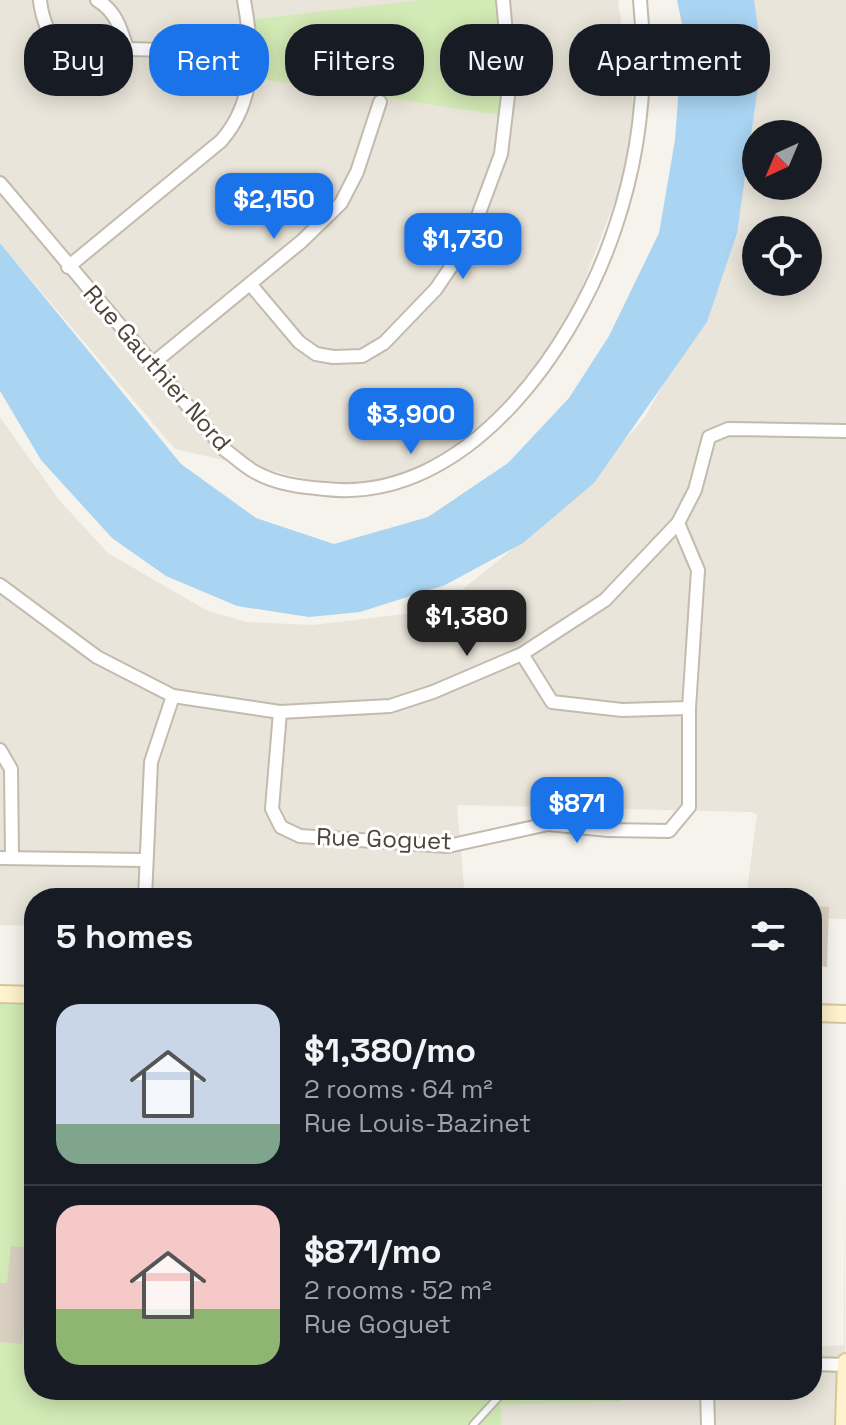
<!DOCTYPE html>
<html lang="en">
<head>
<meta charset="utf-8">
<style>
  body { margin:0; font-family:"Space Grotesk",sans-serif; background:#20242c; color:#f1f3f6; height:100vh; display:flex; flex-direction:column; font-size:30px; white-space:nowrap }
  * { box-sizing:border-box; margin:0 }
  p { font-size:26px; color:#9ea1a6 }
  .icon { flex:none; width:44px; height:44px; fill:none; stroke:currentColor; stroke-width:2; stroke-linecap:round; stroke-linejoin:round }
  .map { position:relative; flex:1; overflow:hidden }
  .panel { position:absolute; left:24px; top:888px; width:798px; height:512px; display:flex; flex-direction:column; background:#171b24; border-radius:32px; box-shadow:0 4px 20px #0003 }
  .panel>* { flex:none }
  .hud { position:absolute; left:24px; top:24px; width:798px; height:72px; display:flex; gap:16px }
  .needle { width:52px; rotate:224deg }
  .controls { position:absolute; left:742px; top:120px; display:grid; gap:16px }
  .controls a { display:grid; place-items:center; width:80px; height:80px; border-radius:50%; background:#171b24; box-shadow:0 4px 20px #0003; font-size:40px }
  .price { position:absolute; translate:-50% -68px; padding:0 18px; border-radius:16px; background:#1a73e8; color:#fff; font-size:26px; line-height:52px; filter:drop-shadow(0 2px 4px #0008) }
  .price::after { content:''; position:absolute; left:50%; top:48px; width:24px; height:18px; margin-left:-12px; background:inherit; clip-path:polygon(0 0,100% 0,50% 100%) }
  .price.on { background:#222; color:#fff }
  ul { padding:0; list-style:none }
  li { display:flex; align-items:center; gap:24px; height:200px; padding:0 32px }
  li+li { border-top:2px solid #363941 }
  li span { display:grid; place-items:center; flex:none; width:224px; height:160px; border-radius:24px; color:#555 }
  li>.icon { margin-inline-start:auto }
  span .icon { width:96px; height:96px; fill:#fffc; stroke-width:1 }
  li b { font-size:34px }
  h2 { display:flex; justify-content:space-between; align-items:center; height:96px; padding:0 32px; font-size:34px }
  .chip { padding:0 28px; border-radius:32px; background:#171b24; box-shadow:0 4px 20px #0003; font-size:28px; line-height:72px }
  .chip.on { background:#1a73e8; color:#fff }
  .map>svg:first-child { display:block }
</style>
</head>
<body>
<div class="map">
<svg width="846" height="1425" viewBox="0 0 846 1425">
  <rect width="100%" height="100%" fill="#f6f3ec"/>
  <!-- residential -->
  <g fill="#eae5da" fill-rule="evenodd">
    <path d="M 0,0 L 618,0 L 638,141 L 560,344 L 455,455 L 357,490 L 175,449 L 0,243 Z"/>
    <path d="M 743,0 L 846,0 L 846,919 L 812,918 L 812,898 L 746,898 L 757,815 L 752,812 L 457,805 L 465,898 L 34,898 L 34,926 L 0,925 L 0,417 L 60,501 L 108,553 L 206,610 L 246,622 L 312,625 L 413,613 L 452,598 L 568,504 L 645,417 L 675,363 ZM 756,134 L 808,134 L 808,186 L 756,186 ZM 756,230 L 808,230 L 808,282 L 756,282 Z"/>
    <path d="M 844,1185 L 846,1425 L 501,1425 L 501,1405 L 621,1402 L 622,1390 L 812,1390 L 812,1347 L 844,1345 Z"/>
  </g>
  <!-- green -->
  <g fill="#d2eab5">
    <path d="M 421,0 L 503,0 L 507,116 L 249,77 L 247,20 Z"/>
    <path d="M 0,991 L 34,992 L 34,1390 L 622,1390 L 621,1402 L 501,1405 L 501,1425 L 0,1425 Z"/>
  </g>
  <!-- water -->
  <path fill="#a9d4f2" d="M 677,0 L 754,0 L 762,58 L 737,233 L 707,322 L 594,483 L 523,543 L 445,585 L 360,612 L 309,617 L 237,606 L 166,576 L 112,538 L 41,460 L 0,391 L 0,243 L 181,464 L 256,518 L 334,544 L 428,517 L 508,463 L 569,398 L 609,336 L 659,233 L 675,140 L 683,29 Z"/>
  <!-- building -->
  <g fill="#d8cfc1">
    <path d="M 812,906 L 829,907 L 827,967 L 812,966 Z"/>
    <path d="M 11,1246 L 32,1248 L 22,1344 L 0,1342 L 0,1283 L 7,1283 Z"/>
  </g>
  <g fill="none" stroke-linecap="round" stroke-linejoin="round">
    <defs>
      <path id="lane" d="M 473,1425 L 505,1390"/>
      <g id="street">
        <path d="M 40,0 C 42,26 64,76 97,71 C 109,70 119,57 127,49 C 121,29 116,11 97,0"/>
        <path d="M 127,49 L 251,52"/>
        <path d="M 0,183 L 225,450 C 235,457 244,466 255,472 C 276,484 301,487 325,489 C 467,505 576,346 615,228 C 640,155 648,77 640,0"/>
        <path d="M 68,267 L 221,141 C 257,100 253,51 244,0"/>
        <path d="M 251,285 L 299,342 L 316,354 L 333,357 L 362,356 L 384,343 L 436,289 L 469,240 L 501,154 L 510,79 L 503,0"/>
        <path d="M 151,365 L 302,241 L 341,203 L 357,172 L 380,102"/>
        <path d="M 0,585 L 97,657 L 173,696 L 280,712 L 390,706 L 433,692 L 522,654 L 605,600 L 678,523 L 695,490 L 709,437 L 728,429 L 846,431"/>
        <path d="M 522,654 L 552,702 L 622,710 L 689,708"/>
        <path d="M 280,712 L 272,809 L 281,827 L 300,836 L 448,846 L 548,824 L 608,830 L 669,831 L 689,807 L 689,708 L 698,570 L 678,523"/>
        <path d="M 0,750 L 11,769 L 12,858"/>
        <path d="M 0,858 L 145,860"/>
        <path d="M 145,898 L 151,762 L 173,696"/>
        <path d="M 812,1364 L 846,1365"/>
        <path d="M 707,1390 L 708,1425"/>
      </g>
      <g id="secondary">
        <path d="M 0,994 L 34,995"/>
        <path d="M 812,1013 L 846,1014"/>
        <path d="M 844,1425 L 846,1362"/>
      </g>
    </defs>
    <!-- lane casing -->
    <use href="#lane" stroke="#c2bbae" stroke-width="10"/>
    <!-- street casing -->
    <use href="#street" stroke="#c2bbae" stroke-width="16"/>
    <!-- secondary casing -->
    <use href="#secondary" stroke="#d6c79b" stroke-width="20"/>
    <!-- lane -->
    <use href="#lane" stroke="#fff" stroke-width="6"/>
    <!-- street -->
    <use href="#street" stroke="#fff" stroke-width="12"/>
    <!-- secondary -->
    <use href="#secondary" stroke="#fff3cd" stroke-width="16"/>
  </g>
  <g text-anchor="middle" stroke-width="6" stroke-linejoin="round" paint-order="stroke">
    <!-- street labels -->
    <g font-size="24" fill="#4b4439" stroke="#fff">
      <text transform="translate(157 368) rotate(49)" y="8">Rue Gauthier Nord</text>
      <text transform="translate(384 839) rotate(2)" y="8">Rue Goguet</text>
    </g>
  </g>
</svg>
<div class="controls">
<a><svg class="needle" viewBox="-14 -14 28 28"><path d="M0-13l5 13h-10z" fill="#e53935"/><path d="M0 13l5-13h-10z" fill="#9ea1a6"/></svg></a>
<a><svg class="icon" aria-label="locate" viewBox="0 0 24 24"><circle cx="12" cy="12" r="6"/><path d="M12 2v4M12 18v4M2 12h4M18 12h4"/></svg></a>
</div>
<b class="price" style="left:274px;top:241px">$2,150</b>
<b class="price" style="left:463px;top:281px">$1,730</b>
<b class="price" style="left:411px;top:456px">$3,900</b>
<b class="price on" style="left:467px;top:658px">$1,380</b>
<b class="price" style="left:577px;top:845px">$871</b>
<div class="hud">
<a class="chip">Buy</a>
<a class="chip on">Rent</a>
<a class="chip">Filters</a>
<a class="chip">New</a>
<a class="chip">Apartment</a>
</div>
<section class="panel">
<h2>5 homes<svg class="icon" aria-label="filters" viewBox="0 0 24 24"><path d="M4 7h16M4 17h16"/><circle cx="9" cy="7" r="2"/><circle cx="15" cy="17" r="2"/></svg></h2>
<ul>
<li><span style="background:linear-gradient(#c9d6e8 75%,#7fa58c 0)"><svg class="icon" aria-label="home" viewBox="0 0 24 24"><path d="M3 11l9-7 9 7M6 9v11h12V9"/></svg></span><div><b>$1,380/mo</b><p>2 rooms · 64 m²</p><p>Rue Louis-Bazinet</p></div></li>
<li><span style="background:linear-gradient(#f6c9c9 65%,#8fb573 0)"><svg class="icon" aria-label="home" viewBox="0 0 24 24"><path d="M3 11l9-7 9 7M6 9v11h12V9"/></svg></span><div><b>$871/mo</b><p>2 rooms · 52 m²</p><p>Rue Goguet</p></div></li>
</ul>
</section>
</div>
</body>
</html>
